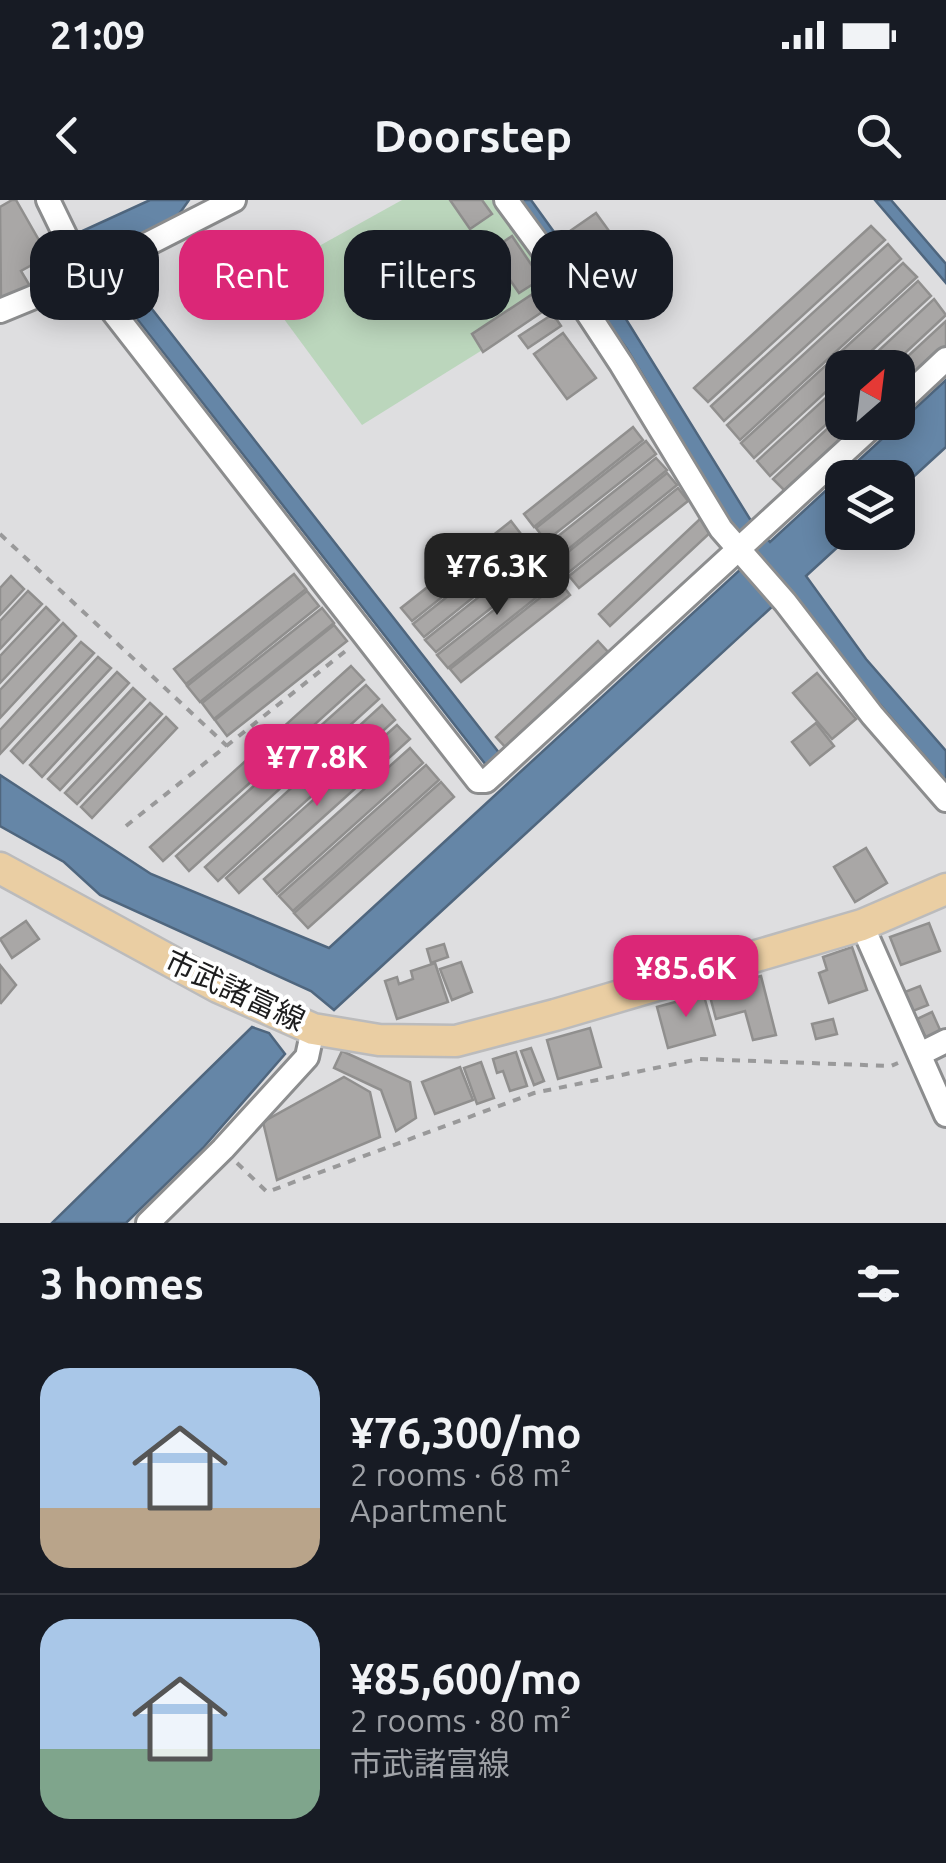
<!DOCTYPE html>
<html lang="en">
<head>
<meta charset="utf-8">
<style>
  body { margin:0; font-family:Ubuntu,"Noto Sans JP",sans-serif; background:#242831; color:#f1f3f6; height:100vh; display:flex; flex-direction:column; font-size:38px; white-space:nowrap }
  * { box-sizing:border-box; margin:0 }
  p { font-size:32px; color:#9ea1a6 }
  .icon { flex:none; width:55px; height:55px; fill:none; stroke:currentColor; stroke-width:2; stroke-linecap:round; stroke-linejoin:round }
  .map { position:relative; height:1023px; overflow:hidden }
  .panel { display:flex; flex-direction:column; background:#171b24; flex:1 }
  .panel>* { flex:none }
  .guide { position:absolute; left:30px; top:30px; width:888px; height:90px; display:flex; gap:20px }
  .needle { width:65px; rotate:28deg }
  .fabs { position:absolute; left:825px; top:150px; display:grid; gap:20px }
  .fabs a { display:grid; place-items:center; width:90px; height:90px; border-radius:20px; background:#171b24; box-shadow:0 5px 25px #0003; font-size:50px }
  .price { position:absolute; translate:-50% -85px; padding:0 22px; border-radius:20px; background:#db2777; color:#fff; font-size:32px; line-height:65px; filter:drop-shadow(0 2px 5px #0008) }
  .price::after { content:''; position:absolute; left:50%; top:60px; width:30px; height:22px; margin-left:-15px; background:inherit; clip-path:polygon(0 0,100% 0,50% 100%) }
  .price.active { background:#222; color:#fff }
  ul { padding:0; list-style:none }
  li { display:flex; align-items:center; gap:30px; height:250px; padding:0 40px }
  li+li { border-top:2px solid #363941 }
  li span { display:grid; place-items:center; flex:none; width:280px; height:200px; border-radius:30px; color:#555 }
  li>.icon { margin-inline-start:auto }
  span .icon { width:120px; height:120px; fill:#fffc; stroke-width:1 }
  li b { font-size:42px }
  h2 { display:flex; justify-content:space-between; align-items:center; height:120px; padding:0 40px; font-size:42px }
  .tag { padding:0 35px; border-radius:30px; background:#171b24; box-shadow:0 5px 25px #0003; font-size:35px; line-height:90px }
  .tag.active { background:#db2777; color:#fff }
  .status { display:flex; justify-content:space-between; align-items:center; height:70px; padding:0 50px; background:#171b24; direction:ltr }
  .status svg { height:28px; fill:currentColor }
  header { display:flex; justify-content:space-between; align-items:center; height:130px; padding:0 40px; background:#171b24; font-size:45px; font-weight:600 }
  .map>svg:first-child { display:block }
</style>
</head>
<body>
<div class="status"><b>21:09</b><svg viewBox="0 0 49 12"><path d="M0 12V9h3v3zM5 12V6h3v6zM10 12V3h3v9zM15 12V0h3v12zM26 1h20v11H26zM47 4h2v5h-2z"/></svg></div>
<header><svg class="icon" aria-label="back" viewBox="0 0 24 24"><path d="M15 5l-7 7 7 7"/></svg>Doorstep<svg class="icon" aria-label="search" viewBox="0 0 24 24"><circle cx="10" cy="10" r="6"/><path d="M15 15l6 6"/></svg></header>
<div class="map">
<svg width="946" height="1023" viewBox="0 0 946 1023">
  <rect width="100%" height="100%" fill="#dedee0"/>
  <!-- green -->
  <path fill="#bbd6bc" d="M 402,0 L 492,0 L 561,101 L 362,225 L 256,81 Z"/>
  <!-- water -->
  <g fill="#6586a7" stroke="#4f667e" stroke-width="2.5">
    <path d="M 150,0 L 189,0 L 177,17 L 94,60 L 85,57 L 78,33 Z"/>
    <path d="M 517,0 L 531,0 L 593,86 L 604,88 L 652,54 L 654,59 L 611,95 L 753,324 L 770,342 L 946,180 L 946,247 L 898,291 L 898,278 L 842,278 L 842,332 L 853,333 L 806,376 L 866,459 L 946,551 L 946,581 L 839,457 L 788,392 L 334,810 L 311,791 L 100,695 L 64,662 L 0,626 L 0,575 L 151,674 L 329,748 L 754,357 L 755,345 L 745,332 L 735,329 L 627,149 Z"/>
    <path d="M 875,0 L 891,0 L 946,64 L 946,83 Z"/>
    <path d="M 123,72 L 500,554 L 486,565 L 109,83 Z"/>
    <path d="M 252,827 L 269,833 L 285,854 L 203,948 L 126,1023 L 52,1023 Z"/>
  </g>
  <!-- building -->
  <g fill="#a9a7a6" stroke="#908f8e" stroke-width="2.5">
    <path d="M 12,0 L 16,0 L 48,56 L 21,71 L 30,86 L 1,102 L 0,7 Z"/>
    <path d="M 450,0 L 482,0 L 492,14 L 470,29 Z"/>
    <path d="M 596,13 L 630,60 L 605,78 L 570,31 Z"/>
    <path d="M 871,26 L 885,40 L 708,202 L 694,188 Z"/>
    <path d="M 512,36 L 541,79 L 519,93 L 490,51 Z"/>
    <path d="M 888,44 L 901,59 L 724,221 L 711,206 Z"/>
    <path d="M 903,63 L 917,77 L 740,240 L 727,225 Z"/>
    <path d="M 918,81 L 931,96 L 853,168 L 842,168 L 842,177 L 754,258 L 741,243 Z"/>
    <path d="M 537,91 L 548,108 L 483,152 L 472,134 Z"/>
    <path d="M 934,99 L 946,115 L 889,168 L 860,168 Z"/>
    <path d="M 553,114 L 561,126 L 528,148 L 519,136 Z"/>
    <path d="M 946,121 L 946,147 L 898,192 L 898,168 L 895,168 Z"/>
    <path d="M 563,133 L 596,178 L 567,199 L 534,154 Z"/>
    <path d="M 842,183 L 842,210 L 770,276 L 757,261 Z"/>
    <path d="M 842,215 L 842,222 L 864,222 L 787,293 L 773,279 Z"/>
    <path d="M 633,227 L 643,240 L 534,327 L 524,314 Z"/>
    <path d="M 646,241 L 656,254 L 546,341 L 536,328 Z"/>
    <path d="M 656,258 L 667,270 L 557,358 L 547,345 Z"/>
    <path d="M 667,273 L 677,285 L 568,373 L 558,360 Z"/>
    <path d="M 678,288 L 688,301 L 579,388 L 569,376 Z"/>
    <path d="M 701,318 L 712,331 L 610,426 L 599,414 Z"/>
    <path d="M 511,321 L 521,334 L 412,421 L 401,408 Z"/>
    <path d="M 523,336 L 533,349 L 424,437 L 413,424 Z"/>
    <path d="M 535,352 L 545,365 L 436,452 L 425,440 Z"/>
    <path d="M 547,368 L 557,381 L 448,468 L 437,455 Z"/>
    <path d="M 294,374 L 306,389 L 186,484 L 174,469 Z"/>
    <path d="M 11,376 L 24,389 L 0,415 L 0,388 Z"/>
    <path d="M 560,382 L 570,395 L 461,482 L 450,469 Z"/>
    <path d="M 28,391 L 42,404 L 0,449 L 0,421 Z"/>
    <path d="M 307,391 L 319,406 L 200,502 L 187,486 Z"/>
    <path d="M 46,407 L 59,420 L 0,483 L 0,456 Z"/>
    <path d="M 322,408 L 334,423 L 214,519 L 202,503 Z"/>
    <path d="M 63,423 L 76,436 L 0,518 L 0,490 Z"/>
    <path d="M 334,425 L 347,441 L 227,536 L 215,520 Z"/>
    <path d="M 598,441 L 609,453 L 507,549 L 496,537 Z"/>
    <path d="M 81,442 L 94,453 L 0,554 L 0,530 Z"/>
    <path d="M 98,457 L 111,468 L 23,563 L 11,551 Z"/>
    <path d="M 351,466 L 364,480 L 163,661 L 150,647 Z"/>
    <path d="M 117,472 L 129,483 L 42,577 L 30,565 Z"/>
    <path d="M 817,473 L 856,519 L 832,539 L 793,493 Z"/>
    <path d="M 366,485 L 379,499 L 189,671 L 176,656 Z"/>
    <path d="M 133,488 L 145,499 L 60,590 L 48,579 Z"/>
    <path d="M 150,503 L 162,514 L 77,604 L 65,593 Z"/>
    <path d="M 382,505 L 395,520 L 218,681 L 205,667 Z"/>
    <path d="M 166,517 L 177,528 L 92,618 L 81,607 Z"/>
    <path d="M 816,523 L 834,546 L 810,565 L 792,542 Z"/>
    <path d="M 397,525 L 410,539 L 239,693 L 226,678 Z"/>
    <path d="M 410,548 L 423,563 L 277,694 L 264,679 Z"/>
    <path d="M 426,565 L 439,580 L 293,711 L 279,696 Z"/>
    <path d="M 441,582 L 454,597 L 308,728 L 294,713 Z"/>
    <path d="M 866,648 L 887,683 L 855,702 L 834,667 Z"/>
    <path d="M 26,721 L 39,739 L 12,758 L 0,739 Z"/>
    <path d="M 929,723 L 940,751 L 901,765 L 890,737 Z"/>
    <path d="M 444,744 L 448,757 L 431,763 L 427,749 Z"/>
    <path d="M 852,747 L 867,790 L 829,803 L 819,773 L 827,770 L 823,757 Z"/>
    <path d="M 461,762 L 472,792 L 452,800 L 440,769 Z"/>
    <path d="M 435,763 L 448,802 L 397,819 L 385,781 L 397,777 L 399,784 L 413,779 L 411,771 Z"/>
    <path d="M 0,765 L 16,785 L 1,803 L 0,802 Z"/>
    <path d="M 761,776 L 776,835 L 753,840 L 745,811 L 716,819 L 708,789 Z"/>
    <path d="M 920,786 L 928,805 L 913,811 L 905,792 Z"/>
    <path d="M 702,789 L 715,835 L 668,848 L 657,807 L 683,800 L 683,795 Z"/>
    <path d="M 932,812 L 941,832 L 926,838 L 917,819 Z"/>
    <path d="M 833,819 L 837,834 L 816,839 L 812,824 Z"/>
    <path d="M 590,828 L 601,867 L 558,879 L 547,840 Z"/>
    <path d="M 531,848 L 544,881 L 534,885 L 521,851 Z"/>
    <path d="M 342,851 L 410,882 L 416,918 L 396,931 L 381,890 L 334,868 Z"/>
    <path d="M 516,852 L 527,886 L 510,891 L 503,871 L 497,873 L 493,859 Z"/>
    <path d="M 481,862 L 494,898 L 477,904 L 464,868 Z"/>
    <path d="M 460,867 L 473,900 L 435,914 L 422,882 Z"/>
    <path d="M 344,877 L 370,892 L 380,937 L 277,980 L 263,922 Z"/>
  </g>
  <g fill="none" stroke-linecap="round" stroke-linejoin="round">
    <defs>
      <g id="minor">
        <path d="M 48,0 L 85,76 L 478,581 L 486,581 L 877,222"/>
        <path d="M 506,0 L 575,94 L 621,164 L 721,329 L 785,402 L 872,515 L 946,600"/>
        <path d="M 0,111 L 85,76 L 234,0"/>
        <path d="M 898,204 L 946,159"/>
        <path d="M 862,725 L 946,915"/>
        <path d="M 920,854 L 946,841"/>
        <path d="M 148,1023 L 223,949 L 307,857 L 313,829"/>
      </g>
      <path id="major" d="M 0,668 L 218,787 L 313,829 L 379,840 L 456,841 L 555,815 L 862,725 L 946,689"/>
    </defs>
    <!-- minor casing -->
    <use href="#minor" stroke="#8c8d8e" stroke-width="28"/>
    <!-- major casing -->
    <use href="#major" stroke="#bbbbbc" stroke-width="35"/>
    <!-- path -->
    <g stroke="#99999a" stroke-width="4" stroke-dasharray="8 8" stroke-linecap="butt">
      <path d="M 0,334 L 227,546"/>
      <path d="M 126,626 L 348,449"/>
      <path d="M 237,963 L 267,992 L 534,893 L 699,859 L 891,866 L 898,863"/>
    </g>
    <!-- minor -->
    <use href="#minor" stroke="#fff" stroke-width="22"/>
    <!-- major -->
    <use href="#major" stroke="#eacea3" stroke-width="30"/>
  </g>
  <g text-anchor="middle" stroke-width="8" stroke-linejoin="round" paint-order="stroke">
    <!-- street labels -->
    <g font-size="30" fill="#1d1d1e" stroke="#fff">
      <text transform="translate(235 791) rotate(25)" y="10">市武諸富線</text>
    </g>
  </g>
</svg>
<div class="fabs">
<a><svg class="needle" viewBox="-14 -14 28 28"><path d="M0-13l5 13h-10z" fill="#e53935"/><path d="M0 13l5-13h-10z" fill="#9ea1a6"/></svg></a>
<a><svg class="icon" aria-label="layers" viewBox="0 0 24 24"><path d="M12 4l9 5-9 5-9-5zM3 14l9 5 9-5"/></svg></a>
</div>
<b class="price active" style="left:497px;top:418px">¥76.3K</b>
<b class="price" style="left:317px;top:609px">¥77.8K</b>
<b class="price" style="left:686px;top:820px">¥85.6K</b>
<div class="guide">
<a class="tag">Buy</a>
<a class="tag active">Rent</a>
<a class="tag">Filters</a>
<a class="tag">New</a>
</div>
</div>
<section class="panel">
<h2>3 homes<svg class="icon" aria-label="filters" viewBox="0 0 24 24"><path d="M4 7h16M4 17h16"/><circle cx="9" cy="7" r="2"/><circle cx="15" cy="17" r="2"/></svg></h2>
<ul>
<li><span style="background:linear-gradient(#a9c7e8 70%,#b9a48a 0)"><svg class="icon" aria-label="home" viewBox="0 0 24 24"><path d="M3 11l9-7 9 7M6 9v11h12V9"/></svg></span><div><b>¥76,300/mo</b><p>2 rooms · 68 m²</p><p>Apartment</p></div></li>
<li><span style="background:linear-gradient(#a9c7e8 65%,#7fa58c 0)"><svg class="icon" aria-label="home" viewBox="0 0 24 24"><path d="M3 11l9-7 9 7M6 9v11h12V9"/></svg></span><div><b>¥85,600/mo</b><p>2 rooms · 80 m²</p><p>市武諸富線</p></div></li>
</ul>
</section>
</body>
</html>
